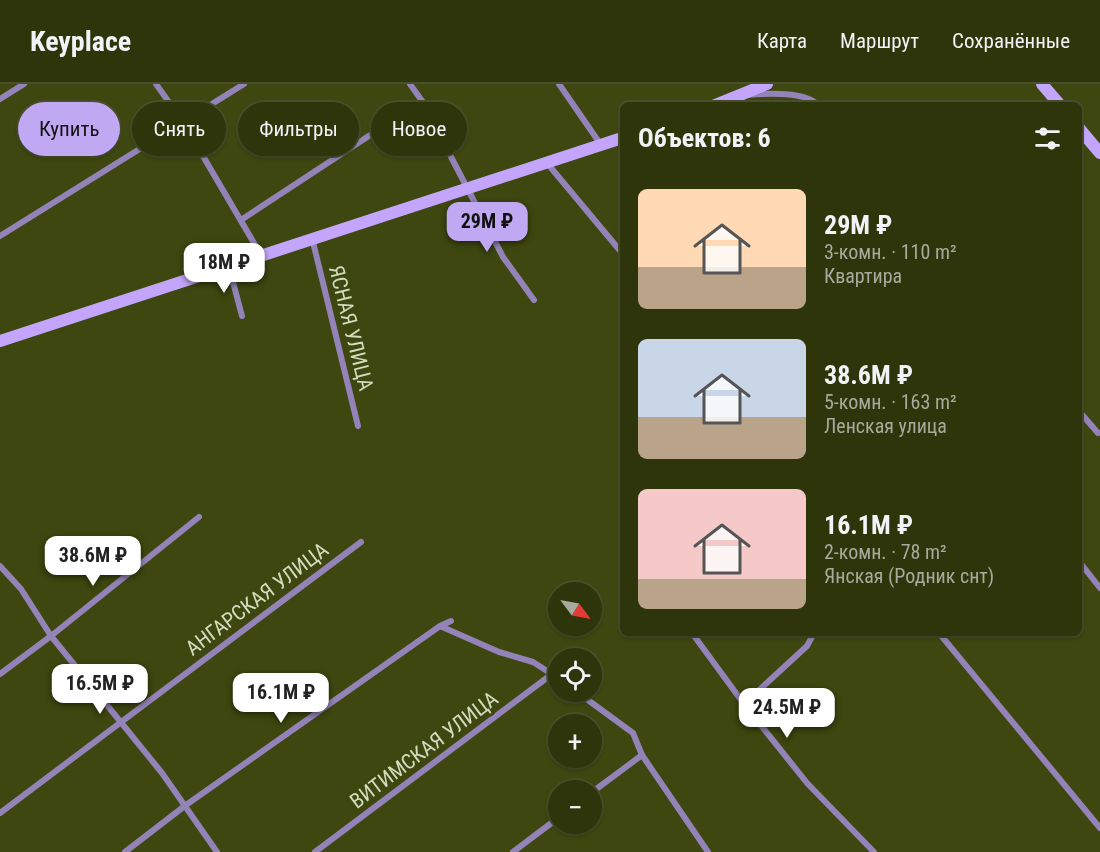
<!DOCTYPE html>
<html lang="ru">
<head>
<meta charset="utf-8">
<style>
  body { margin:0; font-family:"Roboto Condensed",sans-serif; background:#363d14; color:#f1f3f6; height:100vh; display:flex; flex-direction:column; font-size:22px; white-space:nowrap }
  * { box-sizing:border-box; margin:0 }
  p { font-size:20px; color:#a7ab9d }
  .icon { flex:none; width:33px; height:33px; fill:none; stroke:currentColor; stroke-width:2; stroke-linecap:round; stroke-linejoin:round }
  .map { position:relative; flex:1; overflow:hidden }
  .sheet { position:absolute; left:620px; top:18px; width:462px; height:534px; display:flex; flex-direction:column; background:#2e350b; border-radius:9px; box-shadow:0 2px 4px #0004,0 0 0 2px #49502c }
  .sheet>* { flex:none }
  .banner { position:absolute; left:18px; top:18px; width:512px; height:54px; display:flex; gap:12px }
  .needle { width:39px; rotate:122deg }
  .controls { position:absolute; left:548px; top:498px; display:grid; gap:12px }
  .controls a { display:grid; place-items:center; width:54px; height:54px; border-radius:50%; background:#2e350b; box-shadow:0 2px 4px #0004,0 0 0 2px #49502c; font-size:30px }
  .price { position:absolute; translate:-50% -51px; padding:0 14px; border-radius:12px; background:#fff; color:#222; font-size:20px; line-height:39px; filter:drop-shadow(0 2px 3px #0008) }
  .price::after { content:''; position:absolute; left:50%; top:36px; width:18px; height:14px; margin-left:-9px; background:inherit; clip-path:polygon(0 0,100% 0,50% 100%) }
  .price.on { background:#c1a8f3; color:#111 }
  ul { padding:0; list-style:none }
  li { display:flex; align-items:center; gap:18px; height:150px; padding:0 18px }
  li span { display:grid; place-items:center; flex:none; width:168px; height:120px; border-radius:9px; color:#555 }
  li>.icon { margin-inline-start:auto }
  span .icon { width:72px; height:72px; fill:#fffc; stroke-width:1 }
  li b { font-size:26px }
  h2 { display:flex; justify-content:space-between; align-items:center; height:72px; padding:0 18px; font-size:26px }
  .tag { padding:0 21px; border-radius:27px; background:#2e350b; box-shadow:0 2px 4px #0004,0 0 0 2px #49502c; font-size:21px; line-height:54px }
  .tag.on { background:#c1a8f3; color:#111 }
  header { display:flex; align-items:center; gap:36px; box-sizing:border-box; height:84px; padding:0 30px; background:#2e350b; border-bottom:2px solid #49502c }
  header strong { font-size:28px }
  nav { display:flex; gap:33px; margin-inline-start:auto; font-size:21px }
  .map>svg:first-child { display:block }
</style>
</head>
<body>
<header>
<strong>Keyplace</strong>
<nav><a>Карта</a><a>Маршрут</a><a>Сохранённые</a></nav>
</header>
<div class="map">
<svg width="1100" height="768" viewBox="0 0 1100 768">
  <rect width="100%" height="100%" fill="#3d470f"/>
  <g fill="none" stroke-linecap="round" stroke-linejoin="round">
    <!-- street -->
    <g stroke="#9483b8" stroke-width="6">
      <path d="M 156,0 L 183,38 L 261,171"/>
      <path d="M 410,0 L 422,17 L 503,173 L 534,216"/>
      <path d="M 559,0 L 601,61"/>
      <path d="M 0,15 L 24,0"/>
      <path d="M 740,21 L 743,11 C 762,10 804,6 818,21"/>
      <path d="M 547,79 L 622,169"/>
      <path d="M 241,136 L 422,17"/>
      <path d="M 0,152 L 244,0"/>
      <path d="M 312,154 L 358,342"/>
      <path d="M 229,183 L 242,232"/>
      <path d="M 1078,326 L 1098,349"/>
      <path d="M 1078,476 L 1100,504"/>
      <path d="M 0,482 L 21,505 L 51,552 L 162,689 L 217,768"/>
      <path d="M 440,542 L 499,568 L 533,578 L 558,594"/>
      <path d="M 692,549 L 744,620 L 807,699 L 874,768"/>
      <path d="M 939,549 L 1100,744"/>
      <path d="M 0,590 L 51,552 L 199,433"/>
      <path d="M 577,608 L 633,649 L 642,671 L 708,768"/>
      <path d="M 744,620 L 807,562 L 814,549"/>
      <path d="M 591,709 L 642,671"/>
      <path d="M 0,729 L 361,458"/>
      <path d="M 125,768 L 186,721 L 440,542 L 451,537"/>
      <path d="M 315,768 L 552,590"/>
      <path d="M 513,768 L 558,734"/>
    </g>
    <!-- secondary -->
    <g stroke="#c3a6fb" stroke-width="12">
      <path d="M 1042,0 L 1060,21"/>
      <path d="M 715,21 L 767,0"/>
      <path d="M 1078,43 L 1100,69"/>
      <path d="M 0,257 L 622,54"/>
    </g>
  </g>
  <g text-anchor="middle" stroke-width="6" stroke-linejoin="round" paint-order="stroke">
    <!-- street labels -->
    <g font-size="21" fill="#d4dcbf" stroke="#3d470f">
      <text transform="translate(351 244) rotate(76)" y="7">ЯСНАЯ УЛИЦА</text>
      <text transform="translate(257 515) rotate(-37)" y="7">АНГАРСКАЯ УЛИЦА</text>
      <text transform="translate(424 666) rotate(-37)" y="7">ВИТИМСКАЯ УЛИЦА</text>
    </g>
  </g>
</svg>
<div class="controls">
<a><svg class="needle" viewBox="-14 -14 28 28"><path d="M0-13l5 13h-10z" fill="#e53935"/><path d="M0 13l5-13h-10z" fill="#a7ab9d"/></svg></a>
<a><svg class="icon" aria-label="locate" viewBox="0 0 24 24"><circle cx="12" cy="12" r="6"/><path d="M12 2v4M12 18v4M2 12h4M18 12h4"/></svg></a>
<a>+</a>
<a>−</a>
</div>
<b class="price on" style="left:487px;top:169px">29M ₽</b>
<b class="price" style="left:224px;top:210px">18M ₽</b>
<b class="price" style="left:93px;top:503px">38.6M ₽</b>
<b class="price" style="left:100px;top:631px">16.5M ₽</b>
<b class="price" style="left:281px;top:640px">16.1M ₽</b>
<b class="price" style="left:787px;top:655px">24.5M ₽</b>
<div class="banner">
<a class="tag on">Купить</a>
<a class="tag">Снять</a>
<a class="tag">Фильтры</a>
<a class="tag">Новое</a>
</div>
<section class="sheet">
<h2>Объектов: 6<svg class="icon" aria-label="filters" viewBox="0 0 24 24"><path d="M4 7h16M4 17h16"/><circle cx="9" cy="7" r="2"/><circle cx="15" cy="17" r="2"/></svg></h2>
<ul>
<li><span style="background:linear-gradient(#ffd9b3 65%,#b9a48a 0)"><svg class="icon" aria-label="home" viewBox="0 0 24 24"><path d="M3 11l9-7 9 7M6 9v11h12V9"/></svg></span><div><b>29M ₽</b><p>3-комн. · 110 m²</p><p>Квартира</p></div></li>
<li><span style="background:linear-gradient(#c9d6e8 65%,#b9a48a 0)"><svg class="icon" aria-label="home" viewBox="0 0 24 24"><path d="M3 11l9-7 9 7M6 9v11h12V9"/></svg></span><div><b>38.6M ₽</b><p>5-комн. · 163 m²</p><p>Ленская улица</p></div></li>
<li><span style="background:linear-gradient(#f6c9c9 75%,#b9a48a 0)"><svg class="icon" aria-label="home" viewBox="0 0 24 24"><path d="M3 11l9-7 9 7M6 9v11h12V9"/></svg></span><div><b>16.1M ₽</b><p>2-комн. · 78 m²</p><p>Янская (Родник снт)</p></div></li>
</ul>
</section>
</div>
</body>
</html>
